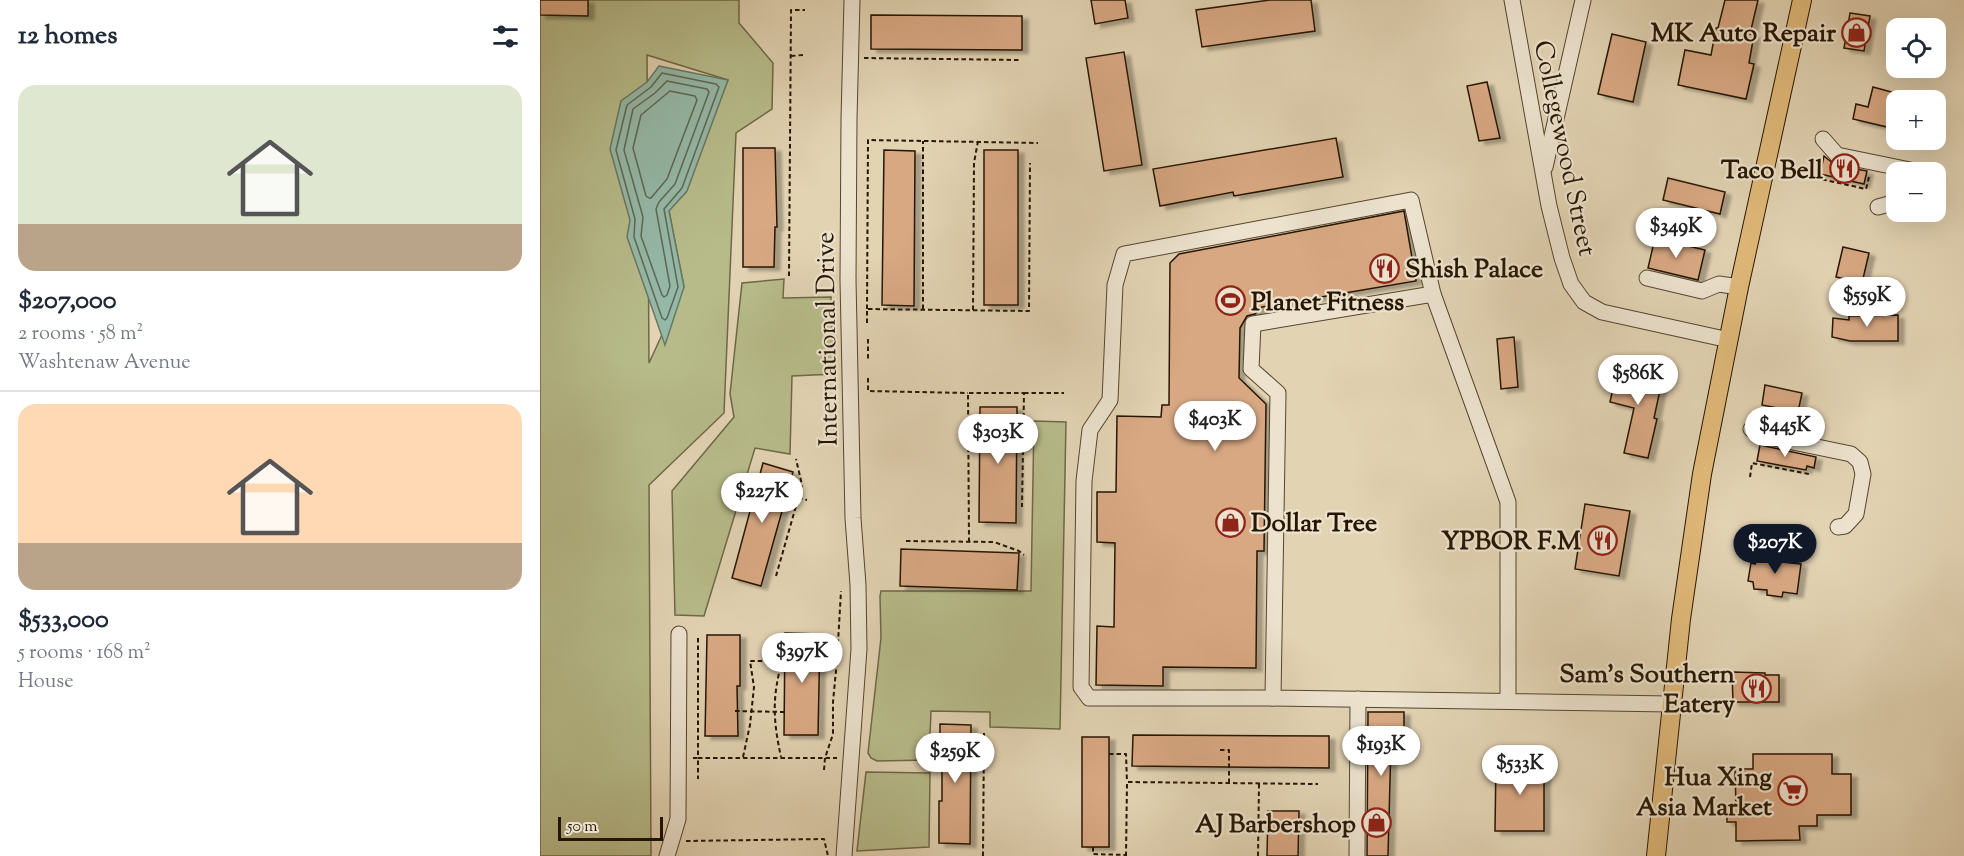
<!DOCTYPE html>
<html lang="en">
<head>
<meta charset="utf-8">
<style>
  body { margin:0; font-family:"Sorts Mill Goudy",serif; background:#f2f2f3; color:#1f2937; height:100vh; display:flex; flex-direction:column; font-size:22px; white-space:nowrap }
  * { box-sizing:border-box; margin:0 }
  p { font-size:20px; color:#747a83 }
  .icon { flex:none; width:33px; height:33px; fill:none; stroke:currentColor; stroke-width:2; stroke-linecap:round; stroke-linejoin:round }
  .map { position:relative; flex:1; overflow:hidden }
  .drawer { display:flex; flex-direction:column; background:#fff; width:540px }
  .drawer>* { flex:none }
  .fabs { position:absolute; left:1346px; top:18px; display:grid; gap:12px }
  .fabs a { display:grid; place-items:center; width:60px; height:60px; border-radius:12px; background:#fff; box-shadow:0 6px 24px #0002; font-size:30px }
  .scale { position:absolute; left:18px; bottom:15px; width:105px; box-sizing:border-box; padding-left:6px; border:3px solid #261601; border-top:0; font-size:16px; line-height:21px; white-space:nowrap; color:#261601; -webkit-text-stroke:4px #ece2ce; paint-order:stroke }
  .price { position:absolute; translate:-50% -51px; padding:0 14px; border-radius:21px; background:#fff; color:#222; font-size:20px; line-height:39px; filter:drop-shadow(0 2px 3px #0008) }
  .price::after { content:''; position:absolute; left:50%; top:36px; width:18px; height:14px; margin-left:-9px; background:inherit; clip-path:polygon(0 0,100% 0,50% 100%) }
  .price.current { background:#111827; color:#fff }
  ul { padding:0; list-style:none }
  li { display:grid; align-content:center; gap:12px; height:318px; padding:0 18px }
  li+li { border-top:2px solid #e0e1e3 }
  li span { display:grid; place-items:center; height:186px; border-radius:18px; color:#555 }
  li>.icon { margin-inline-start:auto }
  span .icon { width:108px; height:108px; fill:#fffc; stroke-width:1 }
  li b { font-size:26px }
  h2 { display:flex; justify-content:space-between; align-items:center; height:72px; padding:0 18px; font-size:26px }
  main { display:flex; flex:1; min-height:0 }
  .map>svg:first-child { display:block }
</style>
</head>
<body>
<main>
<section class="drawer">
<h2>12 homes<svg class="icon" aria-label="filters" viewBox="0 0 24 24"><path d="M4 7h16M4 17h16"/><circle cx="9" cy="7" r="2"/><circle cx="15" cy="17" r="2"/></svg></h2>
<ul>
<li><span style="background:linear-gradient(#dfe7d0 75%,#b9a48a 0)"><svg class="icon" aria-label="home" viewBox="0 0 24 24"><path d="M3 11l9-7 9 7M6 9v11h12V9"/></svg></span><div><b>$207,000</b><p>2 rooms · 58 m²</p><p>Washtenaw Avenue</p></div></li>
<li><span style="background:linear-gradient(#ffd9b3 75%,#b9a48a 0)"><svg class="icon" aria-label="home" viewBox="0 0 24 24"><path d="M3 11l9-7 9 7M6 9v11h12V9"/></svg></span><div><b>$533,000</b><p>5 rooms · 168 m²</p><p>House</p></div></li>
</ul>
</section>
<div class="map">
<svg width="1424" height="856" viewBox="0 0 1424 856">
  <defs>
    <filter id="shadow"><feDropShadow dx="6" dy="3.5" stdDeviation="1.5" flood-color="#0004"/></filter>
  </defs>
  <rect width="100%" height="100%" fill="#e2d3b3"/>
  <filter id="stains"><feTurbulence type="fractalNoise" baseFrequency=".00333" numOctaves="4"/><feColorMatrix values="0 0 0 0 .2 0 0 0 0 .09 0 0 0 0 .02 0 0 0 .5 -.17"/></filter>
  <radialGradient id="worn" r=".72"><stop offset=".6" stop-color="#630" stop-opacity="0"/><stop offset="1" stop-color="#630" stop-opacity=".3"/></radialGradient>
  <!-- green -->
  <g fill="#b7bb8a" stroke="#6e6846" stroke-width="1.5" fill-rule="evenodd">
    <path d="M 0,0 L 199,0 L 199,23 L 233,63 L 232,109 L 196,133 L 184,413 L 109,485 L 111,856 L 0,856 ZM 107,55 L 188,80 L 129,211 L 144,287 L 109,363 Z"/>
    <path d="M 244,279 L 243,298 L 291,297 L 294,374 L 252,376 L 250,454 L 215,448 L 164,616 L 135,615 L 132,491 L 194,417 L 190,394 L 202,283 Z"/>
    <path d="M 494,421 L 526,422 L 520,729 L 450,727 L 450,712 L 391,711 L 389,760 L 337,761 L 331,758 L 328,753 L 341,638 L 340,596 L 341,591 L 491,591 Z"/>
    <path d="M 326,772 L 390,773 L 389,847 L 317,851 Z"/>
  </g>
  <!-- water -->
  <path fill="#95b9a8" stroke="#697865" stroke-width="1.5" d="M 119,66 L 188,80 L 147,191 L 129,211 L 144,287 L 125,345 L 87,237 L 90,220 L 70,149 L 81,101 L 107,82 Z"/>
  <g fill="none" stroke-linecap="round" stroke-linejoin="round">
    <!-- shore -->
    <g stroke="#5e6854" stroke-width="1.5">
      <path d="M 122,73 L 176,84 L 179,87 L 142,188 L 124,209 L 138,287 L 127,318 L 125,320 L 122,318 L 94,237 L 95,219 L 76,150 L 87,105 L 111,87 Z"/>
      <path d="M 127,81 L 167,89 L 169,92 L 135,184 L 119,202 L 116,209 L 130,286 L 127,295 L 124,297 L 122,295 L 101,236 L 103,217 L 84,150 L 93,109 L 115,93 Z"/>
      <path d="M 130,91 L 155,96 L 157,100 L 127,179 L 111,198 L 109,198 L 106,196 L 93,148 L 101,115 Z"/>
    </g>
  </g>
  <!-- building -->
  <g fill="#d8a883" stroke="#261601" stroke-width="1.5" filter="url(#shadow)">
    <path d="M 0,0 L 48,0 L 48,16 L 0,15 Z"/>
    <path d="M 551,0 L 585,0 L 588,18 L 555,24 Z"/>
    <path d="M 730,0 L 771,0 L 775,31 L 662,47 L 656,10 Z"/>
    <path d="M 1185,0 L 1218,0 L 1210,34 L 1214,35 L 1209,63 L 1214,64 L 1206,99 L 1138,85 L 1145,50 L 1171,55 L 1176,28 L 1178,28 Z"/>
    <path d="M 1310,13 L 1330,16 L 1324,51 L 1304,48 Z"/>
    <path d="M 331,15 L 482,16 L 482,50 L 331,49 Z"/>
    <path d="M 1072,34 L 1106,42 L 1093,102 L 1058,94 Z"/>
    <path d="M 584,52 L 602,165 L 564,171 L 546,58 Z"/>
    <path d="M 947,82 L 960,138 L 939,141 L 927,86 Z"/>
    <path d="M 1333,87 L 1355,93 L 1347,127 L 1313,119 L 1316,104 L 1328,107 Z"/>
    <path d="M 796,138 L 803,177 L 694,196 L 693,192 L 620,206 L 613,169 Z"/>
    <path d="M 203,148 L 235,148 L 237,227 L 235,227 L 234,267 L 203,267 Z"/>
    <path d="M 344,150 L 375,151 L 374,306 L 342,305 Z"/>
    <rect x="444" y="150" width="34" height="155"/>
    <path d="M 1284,156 L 1295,165 L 1327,171 L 1324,184 L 1280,174 Z"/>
    <path d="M 1128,178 L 1185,192 L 1180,214 L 1123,200 Z"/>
    <path d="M 864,211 L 876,281 L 722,307 L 715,314 L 707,316 L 700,328 L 699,378 L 726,404 L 724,551 L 717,551 L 716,668 L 623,667 L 623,686 L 556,685 L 557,626 L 574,627 L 575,543 L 557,542 L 557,492 L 576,492 L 577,416 L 621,417 L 622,405 L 629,405 L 630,263 L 639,254 Z"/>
    <path d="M 1115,238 L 1165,250 L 1158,280 L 1108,268 Z"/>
    <path d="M 1303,247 L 1329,253 L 1322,283 L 1296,277 Z"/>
    <path d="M 1358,315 L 1358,341 L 1310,341 L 1292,337 L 1293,318 L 1309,320 L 1309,316 Z"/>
    <path d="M 974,337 L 978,387 L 961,389 L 957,339 Z"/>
    <path d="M 1078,365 L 1123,376 L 1114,418 L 1117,419 L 1108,458 L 1084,453 L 1094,408 L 1070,402 Z"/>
    <path d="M 1225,385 L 1262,393 L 1258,412 L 1222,405 Z"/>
    <path d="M 440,407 L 477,407 L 476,523 L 439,522 Z"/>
    <path d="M 1220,445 L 1276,457 L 1274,468 L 1267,466 L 1266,470 L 1217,461 Z"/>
    <path d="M 223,463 L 253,472 L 221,586 L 192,578 Z"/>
    <path d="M 1045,504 L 1090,511 L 1079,576 L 1035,569 Z"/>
    <path d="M 361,549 L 479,553 L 477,590 L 360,586 Z"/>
    <path d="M 1222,552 L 1242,555 L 1242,562 L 1261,564 L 1257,594 L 1243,592 L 1242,597 L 1227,595 L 1227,590 L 1214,589 L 1213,582 L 1208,581 L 1211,563 L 1215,564 L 1217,559 L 1222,559 Z"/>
    <path d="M 245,633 L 280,634 L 278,735 L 244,735 Z"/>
    <path d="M 167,635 L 200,635 L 200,686 L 197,686 L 198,736 L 165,736 Z"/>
    <path d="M 1192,672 L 1225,673 L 1225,675 L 1239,675 L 1239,702 L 1193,702 Z"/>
    <path d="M 828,712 L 864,712 L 864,743 L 851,743 L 848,856 L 827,856 Z"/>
    <path d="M 400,724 L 431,725 L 430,844 L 399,843 L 399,801 L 402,801 L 402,767 L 400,767 Z"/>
    <path d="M 593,735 L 789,736 L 789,768 L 592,766 Z"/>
    <rect x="542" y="737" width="27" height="110"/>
    <path d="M 1213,754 L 1292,754 L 1292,774 L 1311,774 L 1311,815 L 1277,815 L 1277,826 L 1259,826 L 1260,840 L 1196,841 L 1196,822 L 1187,822 L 1187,809 L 1196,808 L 1195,769 L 1213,769 Z"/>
    <path d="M 956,761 L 1004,761 L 1004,831 L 955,831 Z"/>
    <path d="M 728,811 L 759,811 L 758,856 L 727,856 Z"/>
  </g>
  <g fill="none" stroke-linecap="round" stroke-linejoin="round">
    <defs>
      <g id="minor">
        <path d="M 972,0 L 1009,206 L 1022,258 L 1031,284 L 1044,302 L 1062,312 L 1189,340"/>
        <path d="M 1283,139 L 1297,155 L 1370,170 L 1371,172"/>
        <path d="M 1005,167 L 1043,0"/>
        <path d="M 1338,207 L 1356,202"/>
        <path d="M 1107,278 L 1162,291 L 1179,284 L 1199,287"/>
        <path d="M 1211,429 L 1219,435 L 1311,454 L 1320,462 L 1323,474 L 1316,514 L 1305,526 L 1298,527"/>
        <path d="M 733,698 L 549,698 L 541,687 L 544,481 L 550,430 L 570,400 L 575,285 L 584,254 L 871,200 L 893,294"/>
        <path d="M 968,701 L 968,502 L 893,294 L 713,324 L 711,369 L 738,393 L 733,698 L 1131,704"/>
        <path d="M 127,856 L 138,819 L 139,634"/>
        <path d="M 304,856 L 319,649 L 318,585 L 313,518 L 308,280 L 309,119 L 312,0"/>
        <path d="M 817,856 L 818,699"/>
      </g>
      <path id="major" d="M 1116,856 L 1141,619 L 1162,474 L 1199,287 L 1262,0"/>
    </defs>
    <!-- minor casing -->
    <use href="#minor" stroke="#55452e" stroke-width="17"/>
    <!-- major casing -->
    <use href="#major" stroke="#261601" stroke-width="20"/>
    <!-- path -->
    <g stroke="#261601" stroke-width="2" stroke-dasharray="4.5 3" stroke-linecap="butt">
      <path d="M 251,56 L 263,55"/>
      <path d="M 324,58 L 480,60"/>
      <path d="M 1253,173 L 1326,189 L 1329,177"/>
      <path d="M 1278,178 L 1281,160"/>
      <path d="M 249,276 L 251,10 L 265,10"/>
      <path d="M 327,309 L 328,140 L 498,143"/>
      <path d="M 383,309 L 383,141"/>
      <path d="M 433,310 L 434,163 L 438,141"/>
      <path d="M 327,323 L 327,309 L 489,311 L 490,163"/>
      <path d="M 328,339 L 328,361"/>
      <path d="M 328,378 L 328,391 L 428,393"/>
      <path d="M 484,393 L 524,393"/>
      <path d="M 1210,477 L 1212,463 L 1269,474"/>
      <path d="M 258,498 L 267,500"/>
      <path d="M 366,541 L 454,542 L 479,551 L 484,555"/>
      <path d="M 429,542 L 428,393 L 484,393 L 482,507"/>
      <path d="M 236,576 L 262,485 L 256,459"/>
      <path d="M 158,638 L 158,758 L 297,758"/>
      <path d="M 195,711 L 244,712"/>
      <path d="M 680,750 L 689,750 L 689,784"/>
      <path d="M 569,754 L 586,754 L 587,782"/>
      <path d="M 203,757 L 210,725 L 214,687 L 210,661 L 242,661 C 232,698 233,720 241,757"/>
      <path d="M 153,758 L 158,758 L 158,779"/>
      <path d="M 284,770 L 285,758 L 293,734 L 293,702 L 297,660 L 301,591"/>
      <path d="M 146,841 L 284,839 L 288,856"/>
      <path d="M 553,847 L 553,854 L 586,855"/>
      <path d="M 443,856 L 444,733"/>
      <path d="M 586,856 L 587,782 L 778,784"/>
      <path d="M 718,856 L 719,784"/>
    </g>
    <!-- minor -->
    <use href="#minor" stroke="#ece2ce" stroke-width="15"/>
    <!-- major -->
    <use href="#major" stroke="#e1ba7a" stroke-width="18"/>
  </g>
  <!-- icons -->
  <defs>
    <symbol id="shop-ring" viewBox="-11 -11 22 22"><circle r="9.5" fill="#ece2ce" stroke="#8f2418" stroke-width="1.5"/><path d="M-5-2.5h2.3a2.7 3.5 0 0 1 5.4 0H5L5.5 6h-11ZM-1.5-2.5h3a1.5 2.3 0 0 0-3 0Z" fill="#8f2418"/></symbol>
    <symbol id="restaurant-ring" viewBox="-11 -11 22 22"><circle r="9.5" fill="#ece2ce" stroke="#8f2418" stroke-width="1.5"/><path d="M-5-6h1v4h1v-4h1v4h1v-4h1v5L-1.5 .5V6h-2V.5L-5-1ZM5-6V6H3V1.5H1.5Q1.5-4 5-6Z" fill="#8f2418"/></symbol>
    <symbol id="stadium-ring" viewBox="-11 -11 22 22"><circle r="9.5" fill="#ece2ce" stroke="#8f2418" stroke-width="1.5"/><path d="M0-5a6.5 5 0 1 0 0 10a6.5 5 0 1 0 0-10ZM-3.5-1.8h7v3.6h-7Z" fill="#8f2418"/></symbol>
    <symbol id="supermarket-ring" viewBox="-11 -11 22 22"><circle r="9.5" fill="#ece2ce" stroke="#8f2418" stroke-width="1.5"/><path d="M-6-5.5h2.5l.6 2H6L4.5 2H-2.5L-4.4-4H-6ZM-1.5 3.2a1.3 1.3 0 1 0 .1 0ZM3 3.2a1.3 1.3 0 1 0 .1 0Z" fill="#8f2418"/></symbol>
  </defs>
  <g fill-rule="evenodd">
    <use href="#shop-ring" x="1300" y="16" width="33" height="33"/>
    <use href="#restaurant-ring" x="1288" y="152" width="33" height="33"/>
    <use href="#restaurant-ring" x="828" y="252" width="33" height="33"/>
    <use href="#stadium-ring" x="674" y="284" width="33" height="33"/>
    <use href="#shop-ring" x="674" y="506" width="33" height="33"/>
    <use href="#restaurant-ring" x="1046" y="524" width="33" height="33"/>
    <use href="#restaurant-ring" x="1200" y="672" width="33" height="33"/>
    <use href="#supermarket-ring" x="1236" y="774" width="33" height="33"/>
    <use href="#shop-ring" x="820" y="806" width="33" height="33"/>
  </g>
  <g text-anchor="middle" stroke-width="4.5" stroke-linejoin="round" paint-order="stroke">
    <!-- poi labels -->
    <g font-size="26" font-weight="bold" fill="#261601" stroke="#ece2ce" text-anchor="end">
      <text x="1296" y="41">MK Auto Repair</text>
      <text x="1283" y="178">Taco Bell</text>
      <text x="865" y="277" text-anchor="start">Shish Palace</text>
      <text x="711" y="310" text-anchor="start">Planet Fitness</text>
      <text x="711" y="531" text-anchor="start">Dollar Tree</text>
      <text x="1041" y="549">YPBOR F.M</text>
      <text x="1195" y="682">Sam's Southern<tspan x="1195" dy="30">Eatery</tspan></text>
      <text x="1232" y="785">Hua Xing<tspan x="1232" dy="30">Asia Market</tspan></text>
      <text x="816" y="832">AJ Barbershop</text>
    </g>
    <!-- street labels -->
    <g font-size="26" fill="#261601" stroke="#ece2ce">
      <text transform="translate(1026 148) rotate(78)" y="9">Collegewood Street</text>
      <text transform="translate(286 339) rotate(-91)" y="9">International Drive</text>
    </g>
  </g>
  <rect width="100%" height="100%" filter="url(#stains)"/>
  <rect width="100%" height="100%" fill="url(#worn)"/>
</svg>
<div class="fabs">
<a><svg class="icon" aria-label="locate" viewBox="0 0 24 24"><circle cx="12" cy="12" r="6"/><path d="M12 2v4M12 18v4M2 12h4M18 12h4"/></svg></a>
<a>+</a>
<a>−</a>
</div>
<div class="scale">50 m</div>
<b class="price" style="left:1136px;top:259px">$349K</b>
<b class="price" style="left:1327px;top:328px">$559K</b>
<b class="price" style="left:1098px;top:406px">$586K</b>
<b class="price" style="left:675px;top:452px">$403K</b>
<b class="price" style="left:1245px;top:458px">$445K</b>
<b class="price" style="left:458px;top:465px">$303K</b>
<b class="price" style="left:222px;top:524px">$227K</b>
<b class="price current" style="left:1235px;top:575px">$207K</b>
<b class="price" style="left:262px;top:684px">$397K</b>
<b class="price" style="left:841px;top:777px">$193K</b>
<b class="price" style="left:415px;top:784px">$259K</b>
<b class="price" style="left:980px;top:796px">$533K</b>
</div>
</main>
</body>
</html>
